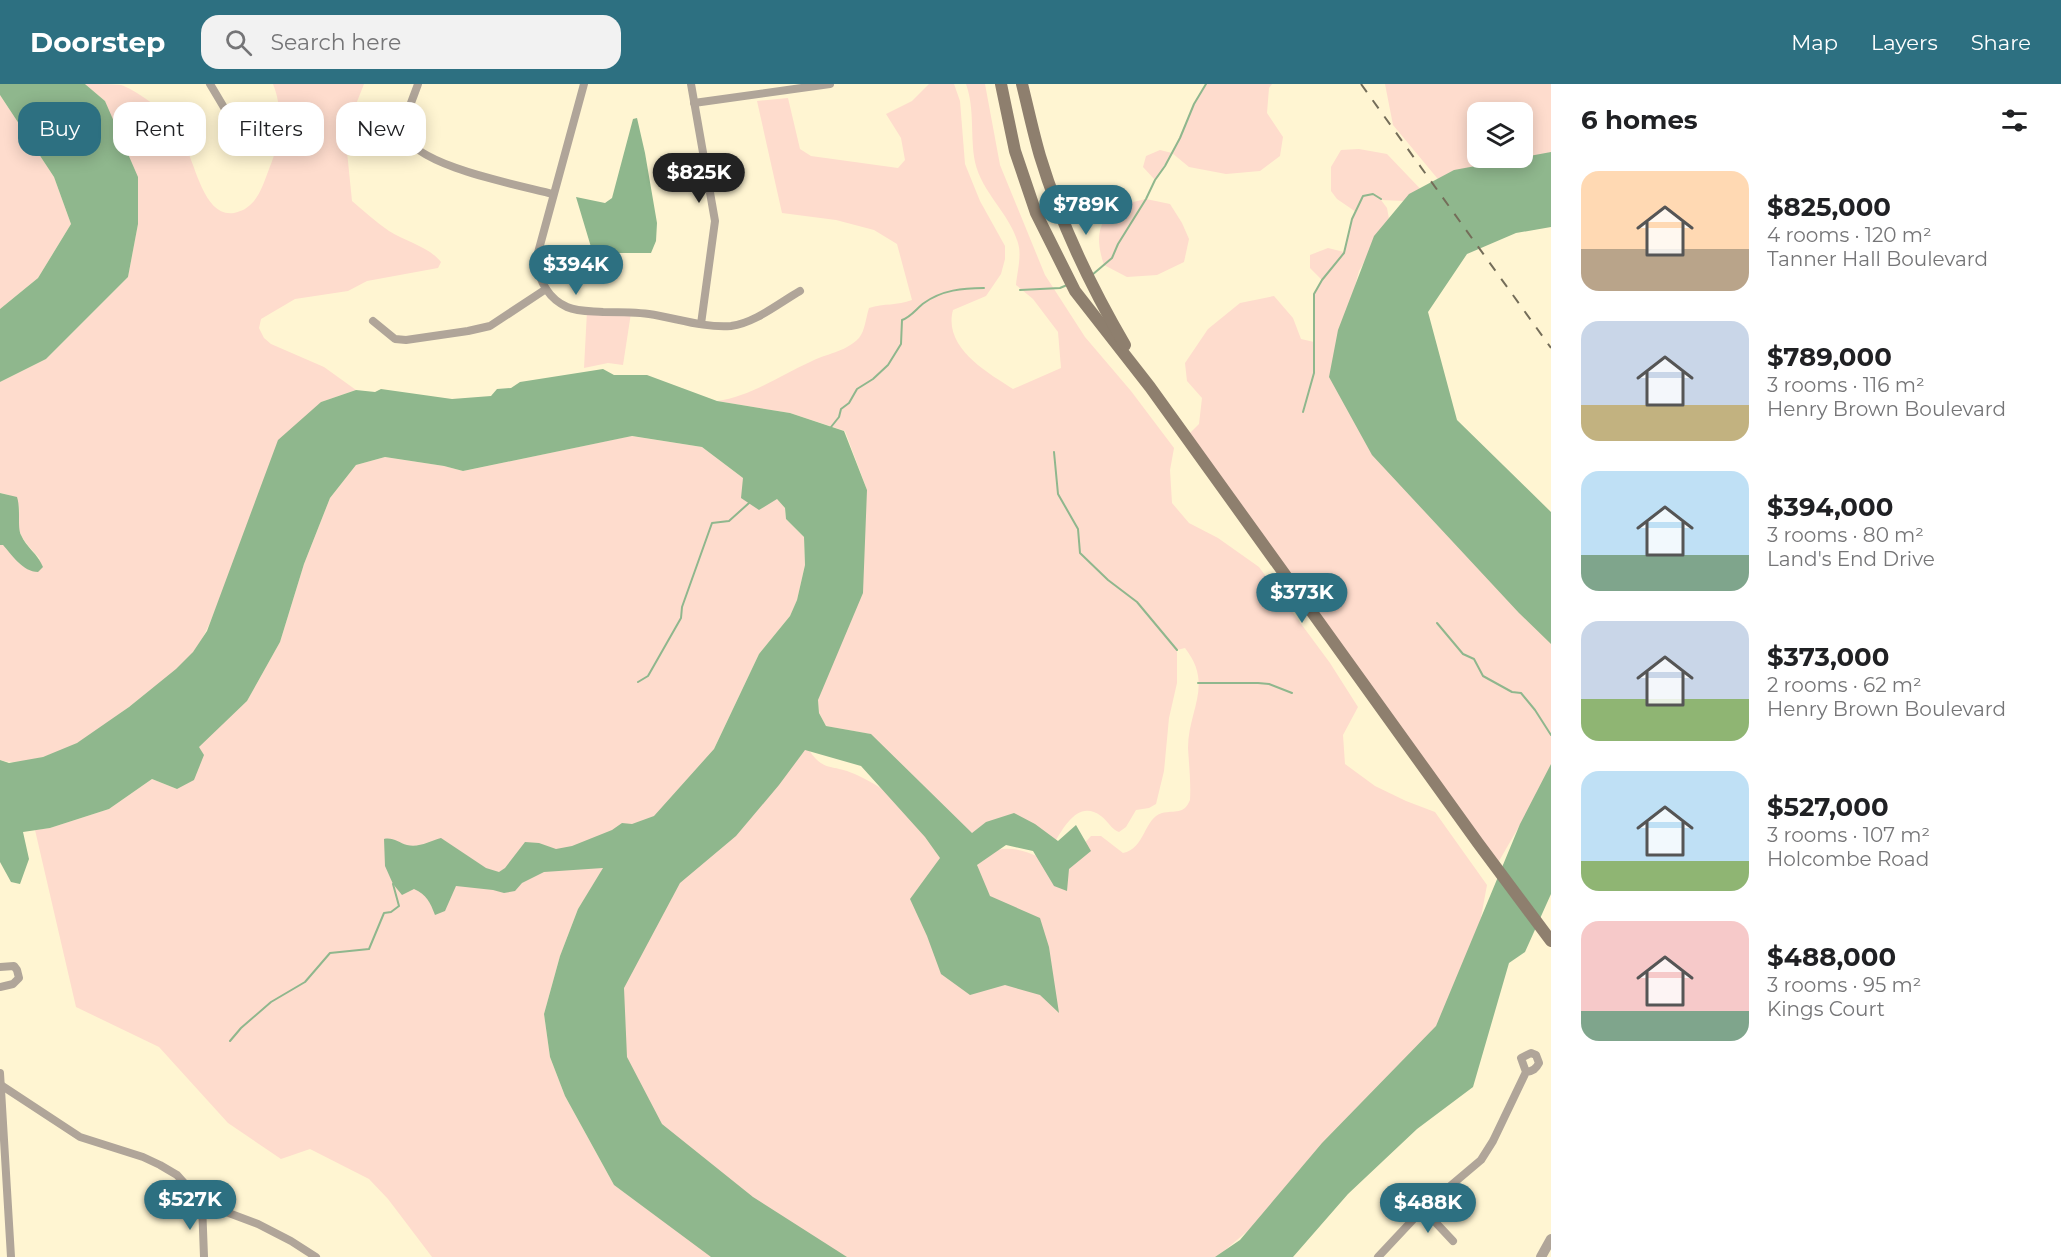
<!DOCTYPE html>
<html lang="en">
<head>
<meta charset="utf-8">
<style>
  body { margin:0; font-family:Montserrat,sans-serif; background:#f2f2f2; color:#202124; height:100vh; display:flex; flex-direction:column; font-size:22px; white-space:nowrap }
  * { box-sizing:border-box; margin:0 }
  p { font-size:20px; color:#757577 }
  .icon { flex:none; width:33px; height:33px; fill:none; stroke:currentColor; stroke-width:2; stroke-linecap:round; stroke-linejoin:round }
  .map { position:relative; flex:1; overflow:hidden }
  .panel { display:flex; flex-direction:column; background:#fff; width:510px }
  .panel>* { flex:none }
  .banner { position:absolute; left:18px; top:18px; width:570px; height:54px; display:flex; gap:12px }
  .controls { position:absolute; left:1467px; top:18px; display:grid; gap:12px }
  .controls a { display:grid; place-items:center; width:66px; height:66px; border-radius:12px; background:#fff; box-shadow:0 3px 15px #0003; font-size:30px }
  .price { position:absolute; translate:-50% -51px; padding:0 14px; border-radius:21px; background:#2d7081; color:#fff; font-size:20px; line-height:39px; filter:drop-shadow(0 2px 3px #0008) }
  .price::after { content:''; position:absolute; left:50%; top:36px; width:18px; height:14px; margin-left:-9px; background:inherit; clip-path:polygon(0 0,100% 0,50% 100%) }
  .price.active { background:#222; color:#fff }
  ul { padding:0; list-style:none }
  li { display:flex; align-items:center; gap:18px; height:150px; padding:0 30px }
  li span { display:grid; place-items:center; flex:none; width:168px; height:120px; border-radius:18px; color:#555 }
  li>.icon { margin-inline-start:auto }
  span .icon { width:72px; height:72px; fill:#fffc; stroke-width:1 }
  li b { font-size:26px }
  h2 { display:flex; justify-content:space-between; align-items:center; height:72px; padding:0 30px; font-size:26px }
  .pill { padding:0 21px; border-radius:18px; background:#fff; box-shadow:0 3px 15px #0003; font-size:21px; line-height:54px }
  .pill.active { background:#2d7081; color:#fff }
  header { display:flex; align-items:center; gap:36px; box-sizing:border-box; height:84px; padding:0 30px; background:#2d7081; color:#fff }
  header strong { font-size:28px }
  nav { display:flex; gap:33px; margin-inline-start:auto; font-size:21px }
  .search { width:420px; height:54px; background:#f2f2f2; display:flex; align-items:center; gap:15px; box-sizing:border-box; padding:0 21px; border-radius:18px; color:#757577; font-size:22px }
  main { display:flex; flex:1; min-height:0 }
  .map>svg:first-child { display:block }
</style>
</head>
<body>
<header>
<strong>Doorstep</strong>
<div class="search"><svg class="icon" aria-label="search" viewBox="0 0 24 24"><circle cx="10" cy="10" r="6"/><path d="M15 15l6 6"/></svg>Search here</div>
<nav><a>Map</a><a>Layers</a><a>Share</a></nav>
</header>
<main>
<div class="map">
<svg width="1551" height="1173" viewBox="0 0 1551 1173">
  <rect width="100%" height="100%" fill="#fff5d2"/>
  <!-- green -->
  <g fill="#fedccd" fill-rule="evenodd">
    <path d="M 85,0 C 95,0 112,0 121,1 C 133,5 155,20 163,29 C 172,39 180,52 186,64 C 196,83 205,134 234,129 C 256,125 262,104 269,85 C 280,59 284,27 273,0 L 364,0 L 345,48 L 352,117 C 364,127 376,138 389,147 C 406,158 428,162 441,178 L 438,184 L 367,197 L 348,207 L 295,215 L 261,235 L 259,244 L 264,254 L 271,260 L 324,283 L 356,306 L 321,318 L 220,514 C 212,533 206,551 194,567 C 182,583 165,595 149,607 C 127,625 103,643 79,658 C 60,669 20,683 0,676 L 0,461 L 2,460 L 21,481 L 40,475 C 34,468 25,459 21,451 C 13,434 31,414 0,409 L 0,298 L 46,275 L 128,193 L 138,140 L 105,17 Z"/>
    <path d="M 929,0 L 954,0 L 960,17 L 965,80 L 980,117 L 1005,162 L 1005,175 L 1001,190 L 986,212 L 953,226 C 943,263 986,288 1013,305 L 1061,284 L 1058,248 L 1033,215 L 1016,201 C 1017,188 1022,172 1018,159 C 1010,130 982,109 975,78 C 970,52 975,25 966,0 L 985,0 L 1000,81 L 1045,191 L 1085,253 L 1131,307 L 1174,364 L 1170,386 L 1172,419 L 1189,439 L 1218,454 L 1259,483 L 1330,579 L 1358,623 L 1343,651 L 1345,680 L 1375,702 L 1406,717 L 1435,728 L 1487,801 L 1479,844 L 1449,939 L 1324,1058 L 1251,1144 L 1217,1173 L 808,1173 L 632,1024 L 606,864 L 805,660 C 824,691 829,678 857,691 C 903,712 938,752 975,785 C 996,748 1033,770 1062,784 L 1091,752 L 1101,752 L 1123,769 C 1145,765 1144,734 1162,729 C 1175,726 1184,731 1190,716 C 1191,699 1189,681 1188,664 C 1188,626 1214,601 1185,564 L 1177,566 L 1177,599 L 1169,634 L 1164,687 L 1156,720 L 1149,724 L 1136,726 L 1126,743 L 1119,748 C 1111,745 1108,737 1101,732 C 1079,716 1065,741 1055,758 L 969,757 L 870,650 L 826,642 L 819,629 L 818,616 L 867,406 L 845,347 L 790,329 L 717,317 C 750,313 779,292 810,278 C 827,269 844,269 859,254 C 865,247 866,233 869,224 C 884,219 897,222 912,216 L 897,160 L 874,146 L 836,136 L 782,129 L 757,17 L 788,14 L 800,65 L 811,72 L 898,84 L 905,76 L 901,54 L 886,30 L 912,17 Z"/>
    <path d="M 1206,0 L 1272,0 L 1269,4 L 1267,29 L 1283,53 L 1280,72 L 1260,87 L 1226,90 L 1189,83 L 1172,69 L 1155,96 L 1143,83 L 1146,72 L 1160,66 L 1172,69 L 1194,20 Z"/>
    <path d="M 1385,0 L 1551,0 L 1551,81 L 1447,106 L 1393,41 ZM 1478,28 L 1522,28 L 1522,74 L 1478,74 Z"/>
    <path d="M 0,11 L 54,93 L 71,140 L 38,194 L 0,225 Z"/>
    <path d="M 1359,65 L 1387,70 L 1430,115 L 1404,117 L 1381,116 L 1387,124 L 1389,135 L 1359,187 L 1349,225 L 1413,414 L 1551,558 L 1551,703 L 1521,739 L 1495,784 L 1182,357 L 1199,340 L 1202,314 L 1187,297 L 1185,279 L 1208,245 L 1240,219 L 1274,212 L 1293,234 L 1301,255 L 1314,258 L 1314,210 L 1322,196 L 1310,184 L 1310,171 L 1328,164 L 1344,168 L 1352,135 L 1356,128 L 1337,115 L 1331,107 L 1331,83 L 1341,66 Z"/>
    <path d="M 1146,115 L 1170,120 L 1182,139 L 1189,155 L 1184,178 L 1157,191 L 1127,193 L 1104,181 C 1090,140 1106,123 1146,115 Z"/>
    <path d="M 587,227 L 631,229 L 623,281 L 608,279 L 584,284 Z"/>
    <path d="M 631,352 L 702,363 L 743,394 L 777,415 L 785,424 L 786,435 L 804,453 L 805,481 L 797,516 L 790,532 L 759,570 L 714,665 L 681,710 L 604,784 L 578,825 L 560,872 L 544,930 L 550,973 L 565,1012 L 614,1101 L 713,1173 L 432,1173 L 388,1115 L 369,1095 L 310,1065 L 281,1075 L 228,1039 L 159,963 L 76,923 L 35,746 L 50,744 L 109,725 L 152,695 L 177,705 L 198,663 L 247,617 L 280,558 L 304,480 L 330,414 L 356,381 L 385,373 L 444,382 L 463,387 Z"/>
  </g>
  <!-- water -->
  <g fill="#8fb78d">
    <path d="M 0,0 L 85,0 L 105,17 L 138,93 L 138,140 L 128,193 L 46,275 L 0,298 L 0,225 L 38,194 L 71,140 L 54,93 L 0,11 Z"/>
    <path d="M 637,34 L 645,69 L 657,139 L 656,157 L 651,169 L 595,169 L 591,163 L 576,113 L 605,119 L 612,114 L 633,35 Z"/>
    <path d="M 1551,68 L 1551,143 L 1516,149 L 1467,170 L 1428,228 L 1457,336 L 1551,428 L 1551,560 L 1519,529 L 1372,371 L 1329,293 L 1338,246 L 1374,152 L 1409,110 L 1454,86 Z"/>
    <path d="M 603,285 L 614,291 L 647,291 L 717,317 L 790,329 L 844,347 L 867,406 L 863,509 L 818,616 L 819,629 L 826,642 L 871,650 L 972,749 L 986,738 L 1014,729 L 1035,740 L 1058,757 L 1076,741 L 1091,767 L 1069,785 L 1067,807 L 1054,802 L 1033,767 L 1006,761 L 977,781 L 990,812 L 1040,834 L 1049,863 L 1059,929 L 1040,911 L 1005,901 L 970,911 L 941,890 L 927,852 L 910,815 L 940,774 L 925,753 L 861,682 L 805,666 L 779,701 L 736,752 L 680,799 L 624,904 L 627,973 L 662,1040 L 753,1113 L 847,1173 L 711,1173 L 614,1101 L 565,1012 L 550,973 L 544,930 L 560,872 L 578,825 L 603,784 L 544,788 L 522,799 L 515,807 L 504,809 L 493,806 L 456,802 L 445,827 L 435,831 C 430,818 427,811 414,805 L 402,811 L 393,800 L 385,782 L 384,755 C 393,753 399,759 407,761 C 419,764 430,757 441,754 L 486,784 L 499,788 L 505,784 L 525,758 L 539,759 L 556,765 L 572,762 L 612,746 L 622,739 L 632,740 L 654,732 L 714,665 L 759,570 L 790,532 L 797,516 L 805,481 L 804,453 L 786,435 L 785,424 L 777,415 L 759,426 L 741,414 L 743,394 L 702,363 L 632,352 L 463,387 L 444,382 L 385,373 L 356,381 L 330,414 L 304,480 L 280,558 L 247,617 L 199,663 L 204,671 L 194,696 L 177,705 L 152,695 L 109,725 L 50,744 L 23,748 L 29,775 L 20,800 L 11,798 L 0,778 L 0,676 L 9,679 L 43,673 L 77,659 L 129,623 L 176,585 L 193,568 L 207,547 L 278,356 L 321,318 L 356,306 L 375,308 L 381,305 L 452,315 L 491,312 L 497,305 L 511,304 L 520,298 Z"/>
    <path d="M 0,409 L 17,413 C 21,425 17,443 21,451 C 26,463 38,470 43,483 L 38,488 C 23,488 12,471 3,461 L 0,461 Z"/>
    <path d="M 1551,680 L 1551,810 L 1525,868 L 1509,879 L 1473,1003 L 1417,1045 L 1348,1110 L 1293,1173 L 1215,1173 L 1240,1156 L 1322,1059 L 1436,942 L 1520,740 Z"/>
  </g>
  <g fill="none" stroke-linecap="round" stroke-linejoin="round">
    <!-- stream -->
    <g stroke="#8fb78d" stroke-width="2">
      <path d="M 1092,191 L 1112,174 L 1118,160 L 1146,115 L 1155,96 L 1165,82 L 1180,54 L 1194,20 L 1206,0"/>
      <path d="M 1020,206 L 1060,204 L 1067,201"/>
      <path d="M 1303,328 L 1314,289 L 1314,210 L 1322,196 L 1344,169 L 1352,135 L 1363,112 L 1373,110 L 1381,115"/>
      <path d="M 831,343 L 839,333 L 841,325 L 849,319 L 857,305 L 873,295 L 888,281 L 901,260 L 902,236 C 911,233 917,224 924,219 C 942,206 963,204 984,204"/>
      <path d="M 1054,368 L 1058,410 L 1078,445 L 1080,469 L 1108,496 L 1137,518 L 1177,566"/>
      <path d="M 1437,539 L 1463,570 L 1474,575 L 1483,592 L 1512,608 L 1521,609 L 1535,626 L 1551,651"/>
      <path d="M 638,598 L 648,592 L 681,534 L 682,523 L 712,439 L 729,437 L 749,419"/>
      <path d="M 1198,599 L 1258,599 L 1269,600 L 1292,609"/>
      <path d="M 230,957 L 241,944 L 271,918 L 305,898 L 330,869 L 369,865 L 384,829 L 391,828 L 399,822 L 393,800"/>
    </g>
    <!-- minor -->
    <g stroke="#b0a599" stroke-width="8">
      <path d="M 210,0 L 241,52"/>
      <path d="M 418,0 C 413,15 403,34 406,50 C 413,82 524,102 553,110"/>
      <path d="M 584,0 L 536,176 C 539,196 547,214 567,223 C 578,228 591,227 603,228 C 618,228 634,228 649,230 C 676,234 703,244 731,242 C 755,239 779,219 800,207"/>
      <path d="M 691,0 L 715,137 L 701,240"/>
      <path d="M 694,19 L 830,0"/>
      <path d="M 373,237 L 395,255 L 406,256 L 468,247 L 490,242 L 546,205"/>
      <path d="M 0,883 L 14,882 L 17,886 L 19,894 L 13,900 L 0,903"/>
      <path d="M 0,989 L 11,1173"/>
      <path d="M 1,1001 L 80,1053 L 143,1073 L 160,1081 L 177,1091 L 202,1119 L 258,1140 L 291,1157 L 316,1173"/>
      <path d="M 202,1119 L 204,1173"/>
      <path d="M 1423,1125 L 1453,1157"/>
      <path d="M 1378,1173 L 1423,1125 L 1481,1076 L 1493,1057 L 1526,988 C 1533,987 1536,985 1539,979 L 1536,971 L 1531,969 L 1521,974 L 1526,988"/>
    </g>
    <!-- tertiary -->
    <path stroke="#b0a599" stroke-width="10" d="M 1541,1173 L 1551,1155"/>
    <!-- secondary -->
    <g stroke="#8e7f6e" stroke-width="12">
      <path d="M 1001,0 L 1015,67 L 1036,129 L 1075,207 L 1150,303 L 1478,759 L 1551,857"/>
      <path d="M 1022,0 C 1028,24 1033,48 1040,72 C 1060,138 1090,201 1125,261"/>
    </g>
    <!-- rail -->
    <path stroke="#746d59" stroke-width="2" stroke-dasharray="10 10" stroke-linecap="butt" d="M 1361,0 L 1551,264"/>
  </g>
</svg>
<div class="controls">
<a><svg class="icon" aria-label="layers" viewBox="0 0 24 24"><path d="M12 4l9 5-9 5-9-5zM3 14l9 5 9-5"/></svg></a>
</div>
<b class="price active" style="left:699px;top:120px">$825K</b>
<b class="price" style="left:1086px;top:152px">$789K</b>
<b class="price" style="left:576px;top:212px">$394K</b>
<b class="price" style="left:1302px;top:540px">$373K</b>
<b class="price" style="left:190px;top:1147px">$527K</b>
<b class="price" style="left:1428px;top:1150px">$488K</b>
<div class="banner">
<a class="pill active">Buy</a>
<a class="pill">Rent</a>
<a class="pill">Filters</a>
<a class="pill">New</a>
</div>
</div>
<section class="panel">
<h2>6 homes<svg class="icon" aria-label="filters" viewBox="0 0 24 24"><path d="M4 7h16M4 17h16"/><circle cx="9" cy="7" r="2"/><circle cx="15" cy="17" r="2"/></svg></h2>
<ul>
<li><span style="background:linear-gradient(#ffd9b3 65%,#b9a48a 0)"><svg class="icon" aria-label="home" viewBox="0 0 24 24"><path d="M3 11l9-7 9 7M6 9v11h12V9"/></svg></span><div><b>$825,000</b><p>4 rooms · 120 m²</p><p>Tanner Hall Boulevard</p></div></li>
<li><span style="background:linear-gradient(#c9d6e8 70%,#c2b280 0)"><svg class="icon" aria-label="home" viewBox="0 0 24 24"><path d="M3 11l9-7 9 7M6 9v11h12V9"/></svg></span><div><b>$789,000</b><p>3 rooms · 116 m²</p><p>Henry Brown Boulevard</p></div></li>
<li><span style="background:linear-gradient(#bfe0f5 70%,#7fa58c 0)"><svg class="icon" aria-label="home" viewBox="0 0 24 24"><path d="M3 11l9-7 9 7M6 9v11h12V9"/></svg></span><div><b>$394,000</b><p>3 rooms · 80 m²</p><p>Land's End Drive</p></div></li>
<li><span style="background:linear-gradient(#c9d6e8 65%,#8fb573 0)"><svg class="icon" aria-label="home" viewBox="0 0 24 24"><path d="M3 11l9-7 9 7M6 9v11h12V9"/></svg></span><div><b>$373,000</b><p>2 rooms · 62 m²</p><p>Henry Brown Boulevard</p></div></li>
<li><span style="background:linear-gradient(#bfe0f5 75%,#8fb573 0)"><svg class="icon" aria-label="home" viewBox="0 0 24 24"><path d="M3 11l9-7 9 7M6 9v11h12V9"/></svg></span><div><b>$527,000</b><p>3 rooms · 107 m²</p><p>Holcombe Road</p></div></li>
<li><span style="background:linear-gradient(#f6c9c9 75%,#7fa58c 0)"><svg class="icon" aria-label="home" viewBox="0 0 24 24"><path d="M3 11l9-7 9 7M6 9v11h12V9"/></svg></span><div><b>$488,000</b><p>3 rooms · 95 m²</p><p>Kings Court</p></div></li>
</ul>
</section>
</main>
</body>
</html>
